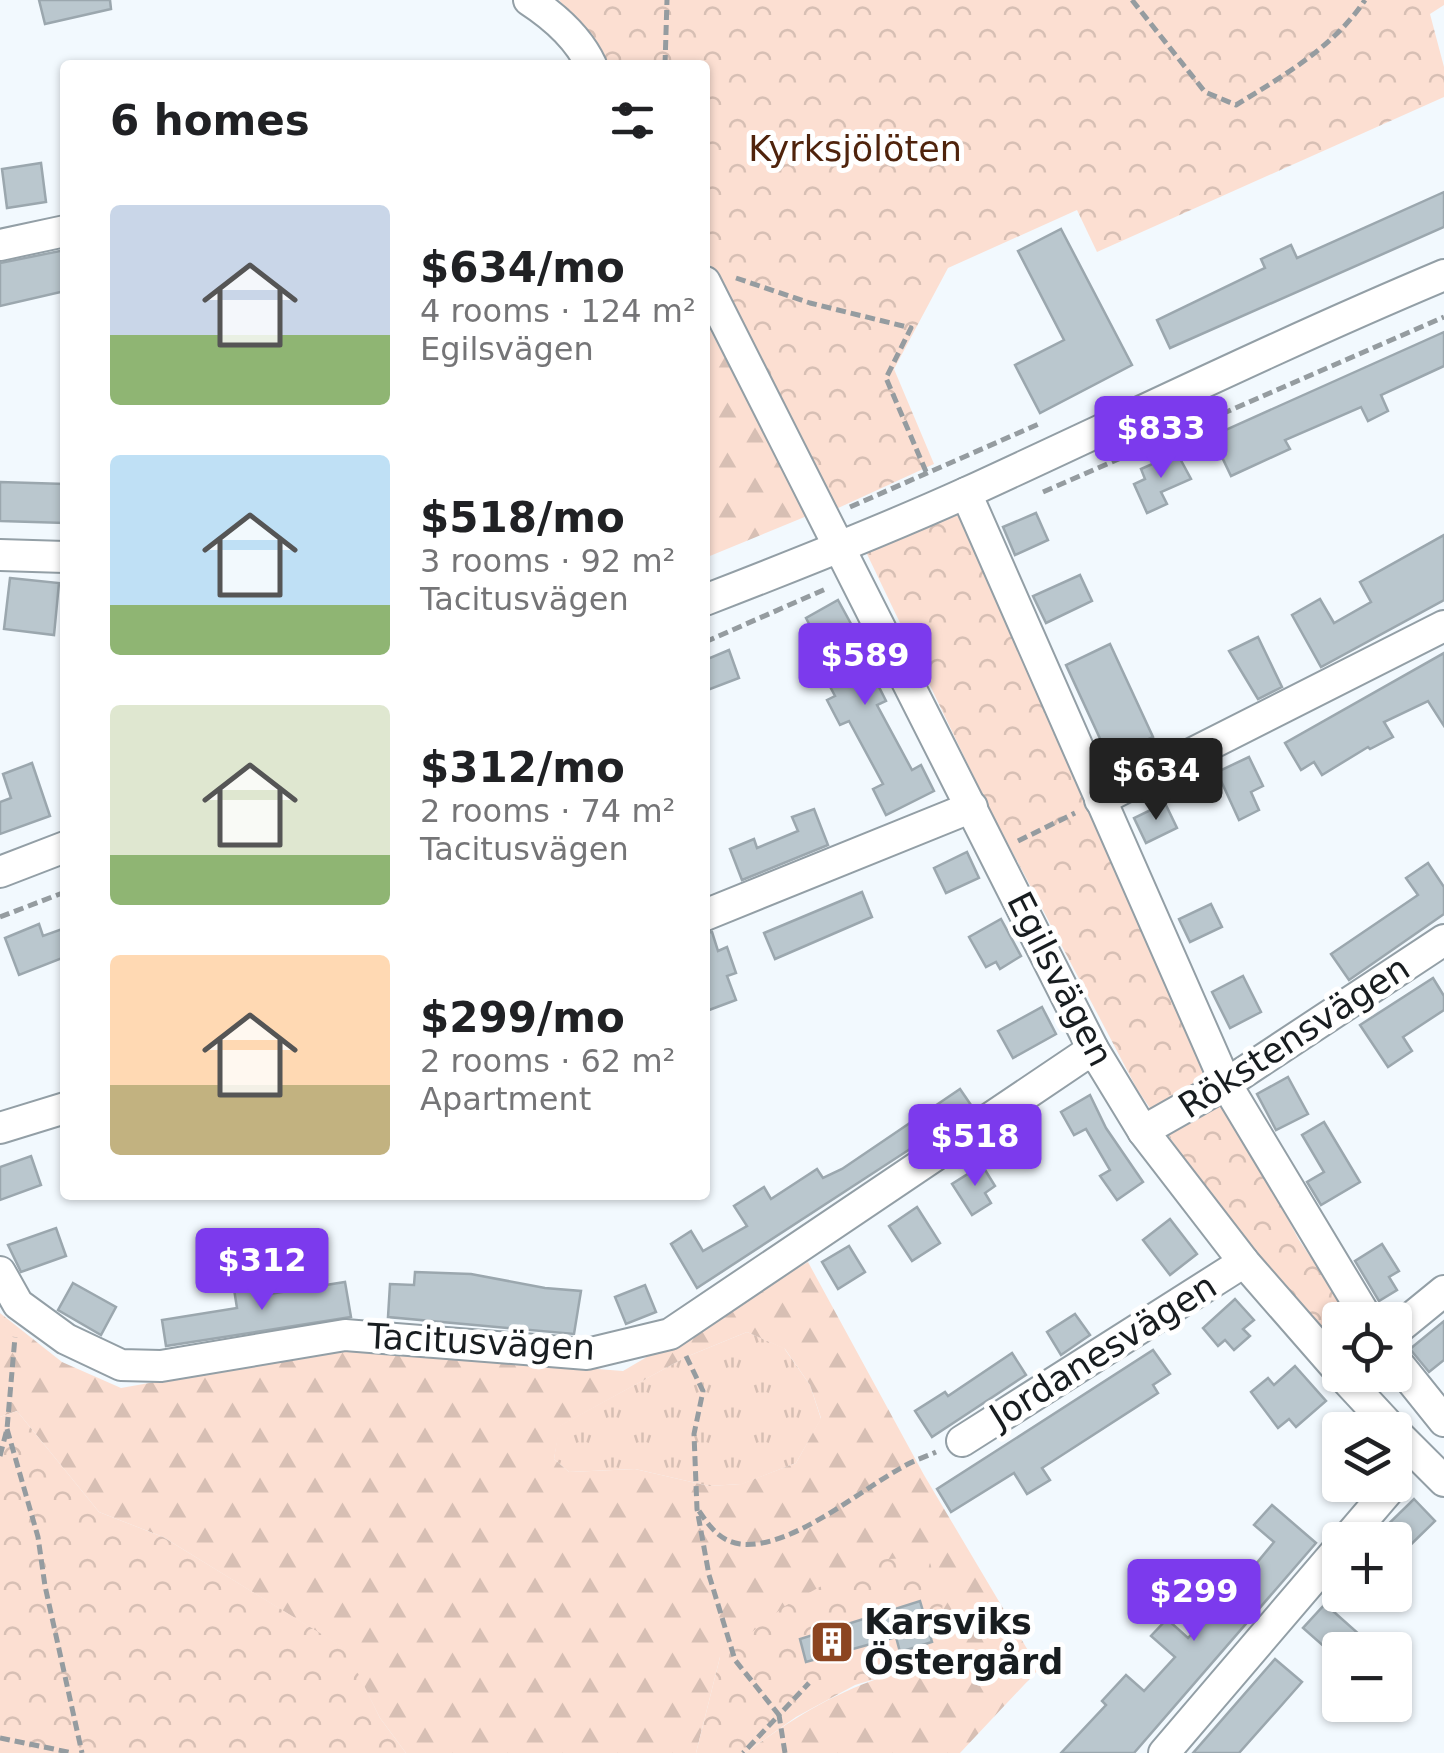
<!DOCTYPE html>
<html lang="en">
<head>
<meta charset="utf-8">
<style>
  body { margin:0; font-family:"DejaVu Sans",sans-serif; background:#f6f6f6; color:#202124; height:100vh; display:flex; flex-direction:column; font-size:38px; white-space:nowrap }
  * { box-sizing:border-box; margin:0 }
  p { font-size:32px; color:#757577 }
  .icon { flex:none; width:55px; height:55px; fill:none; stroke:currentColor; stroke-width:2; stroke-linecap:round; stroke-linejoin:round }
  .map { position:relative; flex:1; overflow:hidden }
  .sheet { position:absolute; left:60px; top:60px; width:650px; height:1140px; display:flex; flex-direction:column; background:#fff; border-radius:10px; box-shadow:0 2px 8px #0004 }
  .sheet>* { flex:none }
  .buttons { position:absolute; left:1322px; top:1302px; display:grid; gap:20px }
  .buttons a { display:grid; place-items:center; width:90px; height:90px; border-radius:10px; background:#fff; box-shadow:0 2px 8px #0004; font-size:50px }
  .price { position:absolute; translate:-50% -85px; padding:0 22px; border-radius:10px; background:#7c3aed; color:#fff; font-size:32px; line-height:65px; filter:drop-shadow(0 2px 5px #0008) }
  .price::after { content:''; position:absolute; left:50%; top:60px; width:30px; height:22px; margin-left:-15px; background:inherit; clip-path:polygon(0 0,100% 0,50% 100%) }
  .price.active { background:#222; color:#fff }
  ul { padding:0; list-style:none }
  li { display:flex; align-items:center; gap:30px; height:250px; padding:0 50px }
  li span { display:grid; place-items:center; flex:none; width:280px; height:200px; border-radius:10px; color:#555 }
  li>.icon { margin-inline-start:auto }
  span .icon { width:120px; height:120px; fill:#fffc; stroke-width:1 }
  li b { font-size:42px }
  h2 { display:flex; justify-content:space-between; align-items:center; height:120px; padding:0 50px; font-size:42px }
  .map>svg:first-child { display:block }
</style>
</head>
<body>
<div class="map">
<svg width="1444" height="1753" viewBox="0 0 1444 1753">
  <defs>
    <pattern id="grass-tufts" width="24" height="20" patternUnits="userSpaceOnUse" patternTransform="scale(2.5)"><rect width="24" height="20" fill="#fcdfd2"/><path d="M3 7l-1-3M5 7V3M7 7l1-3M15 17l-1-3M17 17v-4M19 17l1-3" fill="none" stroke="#d7bfb4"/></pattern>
    <pattern id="forest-firs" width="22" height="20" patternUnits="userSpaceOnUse" patternTransform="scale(2.5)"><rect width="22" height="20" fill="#fcdfd2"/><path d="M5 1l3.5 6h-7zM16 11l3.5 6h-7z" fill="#d7bfb4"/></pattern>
    <pattern id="park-crowns" width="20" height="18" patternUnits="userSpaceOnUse" patternTransform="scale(2.5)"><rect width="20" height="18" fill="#fcdfd2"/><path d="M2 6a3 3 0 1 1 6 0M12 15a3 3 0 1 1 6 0" fill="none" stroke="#d7bfb4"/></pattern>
  </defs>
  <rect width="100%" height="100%" fill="#f2f9fe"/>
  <!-- grass -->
  <path fill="url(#grass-tufts)" d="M 747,1332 L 784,1348 L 810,1385 L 821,1419 L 796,1463 L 742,1484 L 709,1486 L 635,1469 L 569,1472 L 554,1459 L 559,1426 L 686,1357 Z"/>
  <!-- forest -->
  <g fill="url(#forest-firs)" fill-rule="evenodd">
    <path d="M 705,320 L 807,516 L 705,558 Z"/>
    <path d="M 808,1262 L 924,1475 L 1039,1669 L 960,1753 L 745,1753 C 800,1714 837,1690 902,1671 L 720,1657 L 696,1753 L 406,1753 L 380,1718 L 345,1649 L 163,1537 L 99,1512 L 17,1411 L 0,1417 L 0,1313 L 62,1362 L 121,1388 L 341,1349 L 623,1371 ZM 747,1332 L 785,1349 L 810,1385 L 821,1418 L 796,1463 L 741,1484 L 709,1486 L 635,1469 L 569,1472 L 554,1459 L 560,1426 L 686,1357 Z"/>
  </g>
  <!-- park -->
  <g fill="url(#park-crowns)">
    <path d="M 559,0 L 1444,0 L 1444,5 L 1430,14 L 1444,67 L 1444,97 L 1097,252 L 1077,210 L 948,268 L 894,369 L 934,464 L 836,509 L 705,255 L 705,65 L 606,65 L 591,38 Z"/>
    <path d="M 958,511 L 1244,1137 L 1299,1240 L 1353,1320 L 1340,1320 L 1340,1349 L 1221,1213 L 1137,1089 L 984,798 L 866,552 Z"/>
    <path d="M 17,1411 L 99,1512 L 163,1537 L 346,1649 L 380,1718 L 406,1753 L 0,1753 L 0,1417 Z"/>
    <path d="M 928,1557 L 943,1601 L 939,1642 L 902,1671 L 855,1685 L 796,1717 L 745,1753 L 696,1753 L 720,1657 L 785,1606 L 869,1560 Z"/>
  </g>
  <!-- building -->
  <g fill="#bac7ce" stroke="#9ba7ae" stroke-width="2.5">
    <path d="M 39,0 L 110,0 L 111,9 L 45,24 Z"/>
    <path d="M 41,163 L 46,202 L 7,208 L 2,169 Z"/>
    <path d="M 1444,192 L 1444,227 L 1170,348 L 1157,320 L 1265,268 L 1261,259 L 1291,245 L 1297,258 Z"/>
    <path d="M 1061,229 L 1132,365 L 1040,413 L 1015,365 L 1064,340 L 1018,251 Z"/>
    <path d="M 65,250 L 65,291 L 0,306 L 0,263 Z"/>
    <path d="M 1444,332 L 1444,366 L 1381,395 L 1388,411 L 1368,421 L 1361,407 L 1285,440 L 1290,449 L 1231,476 L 1212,436 Z"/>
    <path d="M 1177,453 L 1191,479 L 1161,492 L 1167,504 L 1147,513 L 1134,484 L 1145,479 L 1141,469 Z"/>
    <path d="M 0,482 L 65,484 L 65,523 L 0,521 Z"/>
    <path d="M 1036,513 L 1048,540 L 1015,555 L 1003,527 Z"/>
    <path d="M 1444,535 L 1444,600 L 1321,667 L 1292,615 L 1320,599 L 1334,623 L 1371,602 L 1360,582 Z"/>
    <path d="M 1080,575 L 1092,601 L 1046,623 L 1033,596 Z"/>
    <path d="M 10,578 L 59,583 L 54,635 L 4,629 Z"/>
    <path d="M 838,600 L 868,655 L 864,657 L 886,701 L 877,705 L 912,770 L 921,765 L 934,791 L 886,815 L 873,789 L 883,784 L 849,721 L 840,725 L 827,700 L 835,696 L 818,664 L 827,658 L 806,618 Z"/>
    <path d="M 1258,637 L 1282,687 L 1258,699 L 1229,651 Z"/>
    <path d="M 1110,644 L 1153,737 L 1109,758 L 1066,665 Z"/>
    <path d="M 729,650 L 739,678 L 705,691 L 705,660 Z"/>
    <path d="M 1444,653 L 1444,726 L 1428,701 L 1384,722 L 1393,737 L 1370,749 L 1368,747 L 1322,775 L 1314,762 L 1301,770 L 1285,743 Z"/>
    <path d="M 1249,757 L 1263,786 L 1251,792 L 1259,810 L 1239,820 L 1217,772 Z"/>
    <path d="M 32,763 L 50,816 L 0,834 L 0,802 L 11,798 L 3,774 Z"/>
    <path d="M 1165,803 L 1177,828 L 1146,843 L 1134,818 Z"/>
    <path d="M 814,809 L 828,845 L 742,880 L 730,849 L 754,839 L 757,848 L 798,831 L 792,817 Z"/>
    <path d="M 967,852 L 979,878 L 946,893 L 934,868 Z"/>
    <path d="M 1428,863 L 1444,887 L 1444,914 L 1349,980 L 1331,954 L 1418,895 L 1406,878 Z"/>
    <path d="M 862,892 L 872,917 L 775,959 L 764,933 Z"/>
    <path d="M 1211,904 L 1222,927 L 1190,942 L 1179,919 Z"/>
    <path d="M 1001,919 L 1021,956 L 1000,969 L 996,962 L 986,967 L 969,937 Z"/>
    <path d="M 39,924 L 43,936 L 65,928 L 65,957 L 19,975 L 5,938 Z"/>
    <path d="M 712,932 L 718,951 L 727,947 L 736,973 L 727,976 L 736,1000 L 709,1010 L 705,997 L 705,933 Z"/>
    <path d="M 1243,976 L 1261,1012 L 1230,1028 L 1212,992 Z"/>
    <path d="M 1433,978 L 1444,996 L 1444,1010 L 1403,1037 L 1412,1051 L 1388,1067 L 1360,1025 Z"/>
    <path d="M 1042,1007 L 1056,1034 L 1013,1058 L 998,1031 Z"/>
    <path d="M 1288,1077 L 1308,1114 L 1276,1130 L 1257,1094 Z"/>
    <path d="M 960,1089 L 973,1108 L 697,1288 L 671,1244 L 691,1231 L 703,1251 L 747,1226 L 734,1206 L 764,1187 L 771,1199 L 817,1169 L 823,1178 L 842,1169 Z"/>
    <path d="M 1090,1095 L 1106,1128 L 1143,1182 L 1117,1200 L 1100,1176 L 1110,1170 L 1086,1129 L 1074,1135 L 1061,1112 Z"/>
    <path d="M 1324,1122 L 1360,1182 L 1321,1205 L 1307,1182 L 1324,1172 L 1302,1135 Z"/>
    <path d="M 31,1156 L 41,1185 L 0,1200 L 0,1167 Z"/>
    <path d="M 982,1165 L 995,1186 L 985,1193 L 991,1203 L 972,1215 L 952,1184 Z"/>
    <path d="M 917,1207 L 940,1243 L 912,1261 L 889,1226 Z"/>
    <path d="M 1170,1219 L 1197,1254 L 1170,1275 L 1143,1240 Z"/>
    <path d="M 56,1228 L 66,1256 L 21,1272 L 8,1245 Z"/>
    <path d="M 1382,1244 L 1399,1271 L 1389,1277 L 1397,1290 L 1379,1301 L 1355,1261 Z"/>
    <path d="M 849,1246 L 865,1272 L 838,1289 L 822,1262 Z"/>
    <path d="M 415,1272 L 471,1274 L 545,1288 L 581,1291 L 574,1334 L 388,1317 L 390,1284 L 414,1285 Z"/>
    <path d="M 345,1282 L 351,1317 L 166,1346 L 162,1320 L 237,1308 L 234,1289 L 267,1284 L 269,1294 Z"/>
    <path d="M 73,1283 L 116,1307 L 101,1335 L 58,1310 Z"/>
    <path d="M 645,1285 L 656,1312 L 626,1324 L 615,1297 Z"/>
    <path d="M 1235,1299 L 1254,1320 L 1243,1329 L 1250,1336 L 1234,1350 L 1225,1340 L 1218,1346 L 1203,1328 Z"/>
    <path d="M 1075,1314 L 1090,1335 L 1061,1355 L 1047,1332 Z"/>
    <path d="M 1444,1321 L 1444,1360 L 1429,1372 L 1410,1349 Z"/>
    <path d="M 1153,1350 L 1170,1374 L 1153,1385 L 1158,1393 L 1042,1468 L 1050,1480 L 1027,1494 L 1014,1473 L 951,1512 L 937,1489 Z"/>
    <path d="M 1012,1353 L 1026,1375 L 932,1437 L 915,1411 L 945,1392 L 948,1396 Z"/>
    <path d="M 1295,1366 L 1326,1401 L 1296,1427 L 1289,1419 L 1278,1428 L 1251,1392 L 1268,1378 L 1274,1385 Z"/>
    <path d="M 1414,1499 L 1435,1521 L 1395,1560 L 1395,1540 L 1372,1540 Z"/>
    <path d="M 1272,1505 L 1316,1543 L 1134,1753 L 1061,1753 L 1106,1705 L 1102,1701 L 1126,1675 L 1144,1691 L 1175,1657 L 1151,1636 L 1167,1619 L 1188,1638 L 1222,1601 L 1199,1581 L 1217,1561 L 1241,1582 L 1274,1542 L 1254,1525 Z"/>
    <path d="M 920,1601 L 932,1642 L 900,1652 L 896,1637 L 806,1662 L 800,1639 Z"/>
    <path d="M 1325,1604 L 1360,1635 L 1347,1650 L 1340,1650 L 1340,1657 L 1336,1657 L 1303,1628 Z"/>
    <path d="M 1275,1659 L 1302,1682 L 1280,1707 L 1239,1753 L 1193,1753 Z"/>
  </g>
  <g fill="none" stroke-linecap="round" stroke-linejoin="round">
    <defs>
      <g id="minor">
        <path d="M 529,0 C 555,17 578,37 591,65"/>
        <path d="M 0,245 L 65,231"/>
        <path d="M 705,282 L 1093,1049 L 1143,1131 L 1244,1262 L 1340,1372"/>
        <path d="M 966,493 L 1226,1084 L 1368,1320"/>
        <path d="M 0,555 L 65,557"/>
        <path d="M 705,600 C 793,566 880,532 966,493 C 1125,420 1282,343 1444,275"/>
        <path d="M 1100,800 L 1444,626"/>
        <path d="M 0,872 L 65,847"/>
        <path d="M 705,915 L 972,807"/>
        <path d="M 0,1128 L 65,1108"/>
        <path d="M 1143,1131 L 1226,1084 L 1444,940"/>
        <path d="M 0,1272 L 18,1304 L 66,1339 L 121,1365 L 161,1366 L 345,1335 L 587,1354 L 670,1334 L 1093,1049"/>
        <path d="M 1395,1331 L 1444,1291"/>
        <path d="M 1395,1360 L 1444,1421"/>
        <path d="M 1342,1375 L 1393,1430"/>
        <path d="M 1395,1432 L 1444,1481"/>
        <path d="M 962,1441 L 1244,1262"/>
        <path d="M 1346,1540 L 1393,1485"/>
        <path d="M 1164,1753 L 1340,1547"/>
      </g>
    </defs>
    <!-- minor casing -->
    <use href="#minor" stroke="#939fa6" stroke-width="34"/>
    <!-- path -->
    <g stroke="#959ca0" stroke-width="5" stroke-dasharray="10 5" stroke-linecap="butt">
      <path d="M 1132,0 L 1205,92 L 1236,105 C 1283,76 1334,47 1365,0"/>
      <path d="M 665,65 L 667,0"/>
      <path d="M 736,278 L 810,303 L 911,328 L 886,378 L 927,474"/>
      <path d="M 1043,492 L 1444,317"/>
      <path d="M 850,507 L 1041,423"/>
      <path d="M 705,642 L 828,588"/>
      <path d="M 1018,841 L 1075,813"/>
      <path d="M 0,917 L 65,892"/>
      <path d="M 686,1356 L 703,1391 L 694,1434 L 697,1509 L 709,1575 L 735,1660 L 779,1715 L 743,1753"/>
      <path d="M 7,1429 L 38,1537 L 45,1586 L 82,1753"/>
      <path d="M 0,1456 L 7,1429 L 15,1337"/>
      <path d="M 699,1511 C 710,1527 720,1541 740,1544 C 790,1550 859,1491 901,1468 C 912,1461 925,1457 936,1452"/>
      <path d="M 0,1738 L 73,1753"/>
      <path d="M 785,1753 L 779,1715 L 809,1683"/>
    </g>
    <!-- minor -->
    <use href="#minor" stroke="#fff" stroke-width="30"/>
  </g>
  <!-- icons -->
  <defs>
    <symbol id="building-square" viewBox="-11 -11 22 22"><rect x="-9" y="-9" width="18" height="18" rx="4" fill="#8c4521" stroke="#fff"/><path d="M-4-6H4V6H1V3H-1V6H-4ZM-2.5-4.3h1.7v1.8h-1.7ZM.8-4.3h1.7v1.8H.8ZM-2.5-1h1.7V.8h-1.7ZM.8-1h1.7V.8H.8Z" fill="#fff"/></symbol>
  </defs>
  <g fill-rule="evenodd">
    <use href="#building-square" x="807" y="1617" width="50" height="50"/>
  </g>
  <g text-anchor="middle" stroke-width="10" stroke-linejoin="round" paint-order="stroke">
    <!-- park labels -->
    <g font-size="35" fill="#4f230c" stroke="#fff">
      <text x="855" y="161">Kyrksjölöten</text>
    </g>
    <!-- street labels -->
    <g font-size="35" fill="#181d20" stroke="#fff">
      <text transform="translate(1060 979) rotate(63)" y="12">Egilsvägen</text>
      <text transform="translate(1294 1037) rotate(-33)" y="12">Rökstensvägen</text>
      <text transform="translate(481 1342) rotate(3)" y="12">Tacitusvägen</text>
      <text transform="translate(1103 1351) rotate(-32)" y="12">Jordanesvägen</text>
    </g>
    <!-- poi labels -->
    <g font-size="35" font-weight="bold" fill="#181d20" stroke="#fff" text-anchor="start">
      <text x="864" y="1634">Karsviks<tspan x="864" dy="40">Östergård</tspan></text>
    </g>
  </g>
</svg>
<div class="buttons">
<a><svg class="icon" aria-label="locate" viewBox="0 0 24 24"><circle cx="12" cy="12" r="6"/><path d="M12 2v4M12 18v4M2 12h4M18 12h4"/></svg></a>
<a><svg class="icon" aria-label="layers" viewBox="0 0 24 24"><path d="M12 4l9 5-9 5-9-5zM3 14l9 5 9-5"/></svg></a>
<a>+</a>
<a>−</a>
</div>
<b class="price" style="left:1161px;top:481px">$833</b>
<b class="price" style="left:865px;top:708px">$589</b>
<b class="price active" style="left:1156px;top:823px">$634</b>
<b class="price" style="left:975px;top:1189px">$518</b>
<b class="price" style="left:262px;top:1313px">$312</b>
<b class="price" style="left:1194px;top:1644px">$299</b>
<section class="sheet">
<h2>6 homes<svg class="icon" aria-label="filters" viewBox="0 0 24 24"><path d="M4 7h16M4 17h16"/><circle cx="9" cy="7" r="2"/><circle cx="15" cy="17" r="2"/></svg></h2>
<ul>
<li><span style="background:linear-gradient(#c9d6e8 65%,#8fb573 0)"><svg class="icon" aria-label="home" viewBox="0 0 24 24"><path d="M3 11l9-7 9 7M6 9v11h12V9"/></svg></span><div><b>$634/mo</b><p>4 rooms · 124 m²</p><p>Egilsvägen</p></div></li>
<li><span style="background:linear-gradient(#bfe0f5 75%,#8fb573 0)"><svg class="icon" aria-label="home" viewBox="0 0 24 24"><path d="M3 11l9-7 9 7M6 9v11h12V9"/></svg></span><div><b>$518/mo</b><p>3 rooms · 92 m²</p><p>Tacitusvägen</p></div></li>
<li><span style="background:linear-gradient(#dfe7d0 75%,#8fb573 0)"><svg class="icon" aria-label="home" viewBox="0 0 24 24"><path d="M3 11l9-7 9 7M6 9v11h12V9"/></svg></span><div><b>$312/mo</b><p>2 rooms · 74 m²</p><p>Tacitusvägen</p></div></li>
<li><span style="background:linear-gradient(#ffd9b3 65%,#c2b280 0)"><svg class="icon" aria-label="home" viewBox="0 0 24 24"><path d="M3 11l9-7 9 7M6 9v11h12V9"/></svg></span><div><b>$299/mo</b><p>2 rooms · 62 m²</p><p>Apartment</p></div></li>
</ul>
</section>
</div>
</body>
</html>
